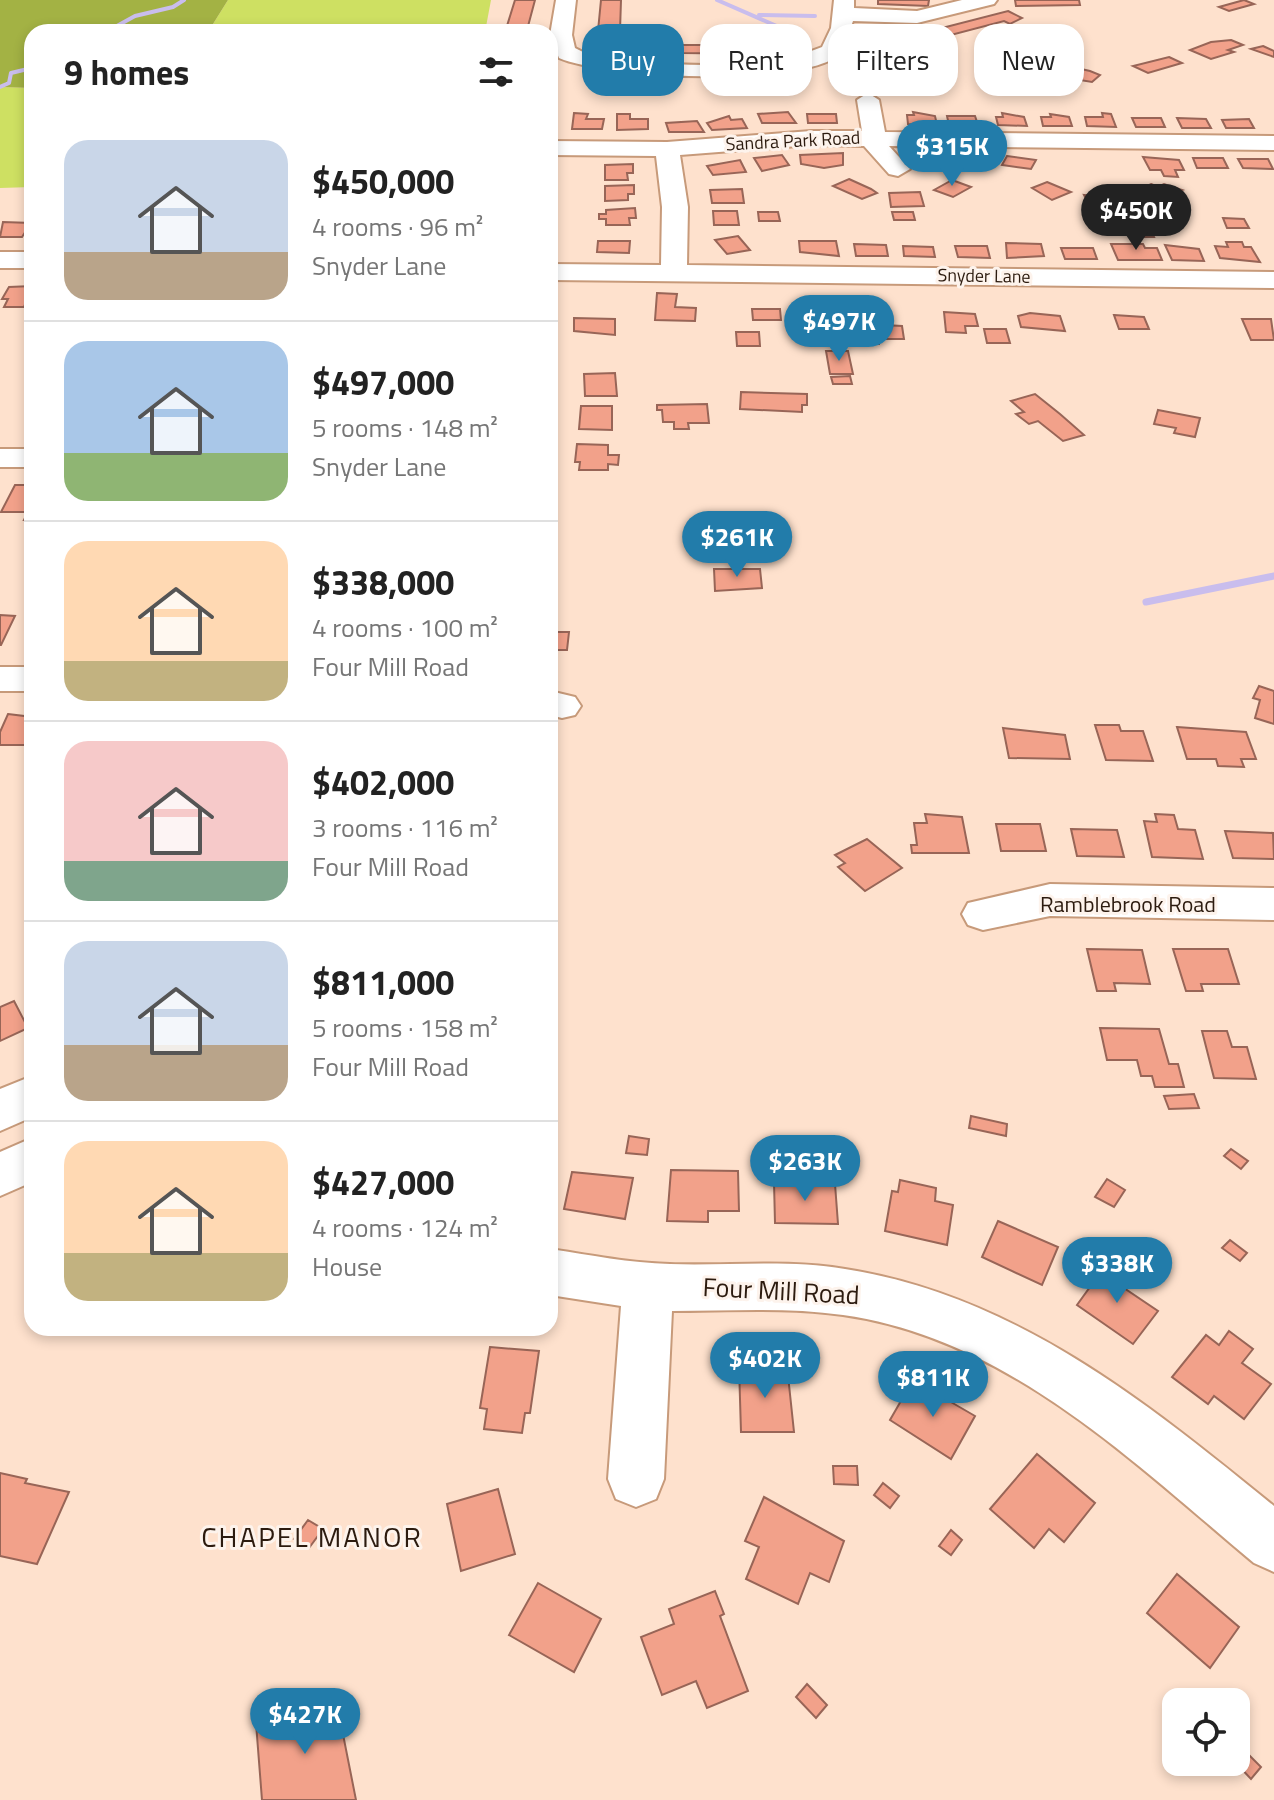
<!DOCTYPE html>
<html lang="en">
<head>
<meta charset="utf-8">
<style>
  body { margin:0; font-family:"Titillium Web",sans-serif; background:#f2f2f2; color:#222; height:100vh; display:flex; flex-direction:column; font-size:30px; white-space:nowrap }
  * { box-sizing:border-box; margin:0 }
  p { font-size:26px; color:#767676 }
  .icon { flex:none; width:44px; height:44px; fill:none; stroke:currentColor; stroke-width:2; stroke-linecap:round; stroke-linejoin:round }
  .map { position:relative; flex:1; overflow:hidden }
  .panel { position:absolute; left:24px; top:24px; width:534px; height:1312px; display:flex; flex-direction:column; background:#fff; border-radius:24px; box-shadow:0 4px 12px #0003 }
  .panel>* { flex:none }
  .hud { position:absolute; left:582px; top:24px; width:572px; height:72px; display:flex; gap:16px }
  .fabs { position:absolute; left:1162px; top:1688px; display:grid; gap:16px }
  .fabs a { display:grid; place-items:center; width:88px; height:88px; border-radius:16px; background:#fff; box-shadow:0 4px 12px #0003; font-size:40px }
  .price { position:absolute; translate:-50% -68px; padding:0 18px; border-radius:28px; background:#227caa; color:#fff; font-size:26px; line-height:52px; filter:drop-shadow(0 2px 4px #0008) }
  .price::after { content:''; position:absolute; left:50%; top:48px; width:24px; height:18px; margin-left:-12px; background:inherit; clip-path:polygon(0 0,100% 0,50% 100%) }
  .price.on { background:#222; color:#fff }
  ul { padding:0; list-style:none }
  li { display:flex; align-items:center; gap:24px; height:200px; padding:0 40px }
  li+li { border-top:2px solid #e0e0e0 }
  li span { display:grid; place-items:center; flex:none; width:224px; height:160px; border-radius:24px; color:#555 }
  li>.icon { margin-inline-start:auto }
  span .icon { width:96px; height:96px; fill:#fffc; stroke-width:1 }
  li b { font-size:34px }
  h2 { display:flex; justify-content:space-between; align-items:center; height:96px; padding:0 40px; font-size:34px }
  .tag { padding:0 28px; border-radius:24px; background:#fff; box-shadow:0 4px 12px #0003; font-size:28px; line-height:72px }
  .tag.on { background:#227caa; color:#fff }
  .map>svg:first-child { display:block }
</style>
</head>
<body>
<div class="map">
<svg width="1274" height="1800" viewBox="0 0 1274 1800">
  <rect width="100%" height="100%" fill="#fee1cd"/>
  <!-- green -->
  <g fill="#cee062">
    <path d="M 228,0 L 491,0 L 485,32 L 208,32 Z"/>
    <path d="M 0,87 L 32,88 L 32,187 L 0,188 Z"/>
  </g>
  <!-- forest -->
  <path fill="#a3b244" d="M 0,0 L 228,0 L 208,32 L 32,32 L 32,88 L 0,87 Z"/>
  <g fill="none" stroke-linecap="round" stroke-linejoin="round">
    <!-- stream-far1 -->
    <g stroke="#c9bded" stroke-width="4">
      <path d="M 717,0 L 802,37 L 809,45"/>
      <path d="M 759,15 L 815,16"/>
      <path d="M 106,32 L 135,16 L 173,7 L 184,0"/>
      <path d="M 837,66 L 870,94"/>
      <path d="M 0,87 L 9,83 L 11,73 L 32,68"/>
    </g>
    <!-- stream -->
    <path stroke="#c9bded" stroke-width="7" d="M 1146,602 L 1274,576"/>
  </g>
  <!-- building -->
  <g fill="#f2a18a" stroke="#986557" stroke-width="2">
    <path d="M 515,0 L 535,0 L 527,30 L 506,29 Z"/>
    <path d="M 601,0 L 621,0 L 620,31 L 598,31 Z"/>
    <path d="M 878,0 L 929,0 L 928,6 L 878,4 Z"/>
    <path d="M 1015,0 L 1079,0 L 1080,5 L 1016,6 Z"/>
    <path d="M 1244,0 L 1254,4 L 1229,11 L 1219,7 Z"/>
    <path d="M 1008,11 L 1022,18 L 1010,24 L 1004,21 L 951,35 L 938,29 Z"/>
    <path d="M 589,40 L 656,46 L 656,54 L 588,49 Z"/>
    <path d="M 1231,40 L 1243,45 L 1228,50 L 1234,52 L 1211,59 L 1190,50 L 1211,42 Z"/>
    <path d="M 682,45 L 762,45 L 762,54 L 682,53 Z"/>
    <path d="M 1263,46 L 1274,51 L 1274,57 L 1251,49 Z"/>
    <path d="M 1169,57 L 1182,63 L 1148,73 L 1133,66 Z"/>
    <path d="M 1068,66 L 1090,71 L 1100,75 L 1092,82 L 1055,76 Z"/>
    <path d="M 788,112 L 796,123 L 762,123 L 758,114 Z"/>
    <path d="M 913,112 L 935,116 L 937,125 L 908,124 L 907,115 L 914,115 Z"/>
    <path d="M 574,113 L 588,114 L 586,119 L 604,119 L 602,129 L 572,129 Z"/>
    <path d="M 1002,113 L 1024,117 L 1027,126 L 998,125 L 996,117 L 1003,117 Z"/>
    <path d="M 1102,113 L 1111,114 L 1116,127 L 1087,126 L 1085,117 L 1103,117 Z"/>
    <path d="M 617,114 L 630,114 L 630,119 L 648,119 L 648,129 L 617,130 Z"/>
    <path d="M 807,114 L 836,114 L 837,123 L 808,123 Z"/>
    <path d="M 1050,114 L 1069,117 L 1072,126 L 1043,126 L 1041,117 L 1051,117 Z"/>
    <path d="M 729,116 L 731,120 L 742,119 L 747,128 L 712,130 L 707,123 Z"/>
    <path d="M 947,116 L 975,116 L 978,125 L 949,125 Z"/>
    <path d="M 1132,118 L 1161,118 L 1165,127 L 1136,127 Z"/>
    <path d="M 1177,118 L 1206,119 L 1211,128 L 1182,128 Z"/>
    <path d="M 1249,119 L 1254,128 L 1226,128 L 1222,120 Z"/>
    <path d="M 697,121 L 704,132 L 669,132 L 666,123 Z"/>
    <path d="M 843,153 L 843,165 L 824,168 L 801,164 L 800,155 Z"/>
    <path d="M 782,155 L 789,165 L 762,171 L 754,158 Z"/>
    <path d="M 979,155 L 991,168 L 960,168 L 952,158 Z"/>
    <path d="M 1007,156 L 1036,160 L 1031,169 L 1002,165 Z"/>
    <path d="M 1143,157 L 1179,160 L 1184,170 L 1175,170 L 1178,177 L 1164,176 L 1161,170 L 1150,170 Z"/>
    <path d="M 1193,158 L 1223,158 L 1228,168 L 1197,168 Z"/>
    <path d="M 1238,159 L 1268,159 L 1273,169 L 1243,168 Z"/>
    <path d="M 740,160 L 746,172 L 713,175 L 707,166 Z"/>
    <path d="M 633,164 L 633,173 L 627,173 L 628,180 L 605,180 L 605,165 Z"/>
    <path d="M 849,179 L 871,189 L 877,193 L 862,199 L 833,186 Z"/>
    <path d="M 952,180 L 971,187 L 953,197 L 934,190 Z"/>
    <path d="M 1047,182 L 1071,192 L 1052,200 L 1032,188 Z"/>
    <path d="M 1151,184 L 1158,187 L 1164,184 L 1182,190 L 1151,200 L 1133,193 Z"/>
    <path d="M 634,185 L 634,194 L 628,194 L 628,200 L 605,201 L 605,186 Z"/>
    <path d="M 742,189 L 744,203 L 712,203 L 710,190 Z"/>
    <path d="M 920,192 L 924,206 L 891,207 L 889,193 Z"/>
    <path d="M 1084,195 L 1122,198 L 1126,209 L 1091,208 Z"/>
    <path d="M 635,208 L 636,218 L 629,218 L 630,225 L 606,225 L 606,219 L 599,219 L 599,214 L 606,214 L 606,210 Z"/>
    <path d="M 713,211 L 737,211 L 739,225 L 714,225 Z"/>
    <path d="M 758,212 L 778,212 L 780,221 L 759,221 Z"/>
    <path d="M 892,212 L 913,212 L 915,220 L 894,220 Z"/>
    <path d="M 1223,218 L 1244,219 L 1249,228 L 1227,228 Z"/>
    <path d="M 3,222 L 31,223 L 22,237 L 0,237 Z"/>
    <path d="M 1131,227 L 1149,227 L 1154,237 L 1136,237 Z"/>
    <path d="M 738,236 L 750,250 L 727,254 L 715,240 Z"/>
    <path d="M 598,241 L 630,241 L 629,253 L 597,252 Z"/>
    <path d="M 799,241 L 836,241 L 839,256 L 800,252 Z"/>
    <path d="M 1226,242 L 1242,242 L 1244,247 L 1251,247 L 1260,262 L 1220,258 L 1215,246 L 1228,247 Z"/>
    <path d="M 1006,243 L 1041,244 L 1044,256 L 1007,258 Z"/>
    <path d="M 854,244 L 886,245 L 888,256 L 856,256 Z"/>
    <path d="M 1111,244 L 1143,244 L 1145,248 L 1157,248 L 1162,260 L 1118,260 Z"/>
    <path d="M 1165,245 L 1199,249 L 1204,261 L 1172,260 Z"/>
    <path d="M 903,246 L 933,247 L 935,257 L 904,256 Z"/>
    <path d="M 955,246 L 987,246 L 990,258 L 958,257 Z"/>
    <path d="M 1061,248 L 1093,248 L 1097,259 L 1065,259 Z"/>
    <path d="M 32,286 L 24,307 L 4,307 L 8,299 L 2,299 L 9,287 Z"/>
    <path d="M 657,293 L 677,294 L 675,307 L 696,308 L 695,321 L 655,320 Z"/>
    <path d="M 752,309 L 780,309 L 781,320 L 753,320 Z"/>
    <path d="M 944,312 L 975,314 L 978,326 L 965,326 L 966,333 L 946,332 Z"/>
    <path d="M 1030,313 L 1060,316 L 1065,331 L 1021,327 L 1018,316 Z"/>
    <path d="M 1114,315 L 1144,317 L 1149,329 L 1119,329 Z"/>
    <path d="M 574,318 L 615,319 L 615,335 L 574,331 Z"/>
    <path d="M 1242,319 L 1271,319 L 1274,340 L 1251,340 Z"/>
    <path d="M 844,323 L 902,326 L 904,339 L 879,339 L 879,344 L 866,344 L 866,338 L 845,338 Z"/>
    <path d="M 984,329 L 1006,329 L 1010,343 L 987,343 Z"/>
    <path d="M 736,332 L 759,332 L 760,346 L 737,346 Z"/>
    <path d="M 826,351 L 848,351 L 853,374 L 830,374 Z"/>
    <path d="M 615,373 L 617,396 L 585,396 L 584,374 Z"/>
    <path d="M 850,376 L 852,384 L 833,384 L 831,377 Z"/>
    <path d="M 741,392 L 807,394 L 807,405 L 802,405 L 802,412 L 740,409 Z"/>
    <path d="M 1035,394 L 1060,414 L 1084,435 L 1063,441 L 1038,421 L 1029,424 L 1016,414 L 1024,412 L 1011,401 Z"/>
    <path d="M 707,404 L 709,423 L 688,423 L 689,429 L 674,429 L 674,422 L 663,422 L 662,410 L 657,410 L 657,405 Z"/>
    <path d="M 581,406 L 612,406 L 612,430 L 579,429 Z"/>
    <path d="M 1158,410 L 1200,418 L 1195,437 L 1174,433 L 1176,428 L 1154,424 Z"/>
    <path d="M 577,444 L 608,445 L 608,455 L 619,455 L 618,465 L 608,464 L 608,470 L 579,470 L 580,462 L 575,462 Z"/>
    <path d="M 15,485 L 32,485 L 32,520 L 24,520 L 28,512 L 1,512 Z"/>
    <path d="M 714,569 L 760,569 L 762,588 L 715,591 Z"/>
    <path d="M 0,615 L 15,616 L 1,645 L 0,645 Z"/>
    <path d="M 550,632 L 569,632 L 567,650 L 550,650 Z"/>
    <path d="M 1259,686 L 1274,691 L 1274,724 L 1255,718 L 1260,700 L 1253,698 Z"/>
    <path d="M 8,714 L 32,717 L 32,745 L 0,745 L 0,732 Z"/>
    <path d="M 1095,725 L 1119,725 L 1121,731 L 1143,731 L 1153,761 L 1106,760 Z"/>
    <path d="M 1177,727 L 1246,732 L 1256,759 L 1241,759 L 1244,767 L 1218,766 L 1216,759 L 1187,759 Z"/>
    <path d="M 1003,728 L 1065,735 L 1070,759 L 1009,758 Z"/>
    <path d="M 925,814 L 962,817 L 969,853 L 912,853 L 911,845 L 917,845 L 914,823 L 927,823 Z"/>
    <path d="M 1155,814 L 1174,815 L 1178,829 L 1195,830 L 1203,859 L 1152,857 L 1144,821 L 1157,822 Z"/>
    <path d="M 996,824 L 1040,824 L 1046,851 L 1001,851 Z"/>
    <path d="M 1071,829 L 1117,830 L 1124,857 L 1077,856 Z"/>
    <path d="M 1225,831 L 1273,833 L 1274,859 L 1233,858 Z"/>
    <path d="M 867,839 L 902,868 L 865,891 L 838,867 L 845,863 L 835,855 Z"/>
    <path d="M 1087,949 L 1142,950 L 1150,984 L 1114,983 L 1116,991 L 1097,991 Z"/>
    <path d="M 1173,949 L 1228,949 L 1239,984 L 1201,984 L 1203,991 L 1186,991 Z"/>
    <path d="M 14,1001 L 28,1028 L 0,1041 L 0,1007 Z"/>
    <path d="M 1100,1028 L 1159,1029 L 1169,1064 L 1178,1064 L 1184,1087 L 1155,1087 L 1152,1076 L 1141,1076 L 1137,1060 L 1107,1060 Z"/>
    <path d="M 1202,1031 L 1227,1031 L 1232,1047 L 1247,1047 L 1256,1079 L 1214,1078 Z"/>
    <path d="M 1194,1094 L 1199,1108 L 1169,1109 L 1164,1096 Z"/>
    <path d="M 971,1116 L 1007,1124 L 1006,1136 L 969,1128 Z"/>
    <path d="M 629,1136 L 649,1139 L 647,1155 L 626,1153 Z"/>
    <path d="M 1231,1149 L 1248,1161 L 1241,1169 L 1224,1156 Z"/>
    <path d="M 671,1170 L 738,1171 L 739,1211 L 708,1211 L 708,1222 L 667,1221 Z"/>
    <path d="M 572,1172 L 633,1178 L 625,1219 L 564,1209 Z"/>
    <path d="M 1107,1179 L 1125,1190 L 1114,1207 L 1095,1197 Z"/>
    <path d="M 900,1180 L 936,1188 L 935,1201 L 953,1205 L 947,1245 L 885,1231 L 892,1191 L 898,1192 Z"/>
    <path d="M 774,1182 L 835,1184 L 838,1224 L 775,1223 Z"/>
    <path d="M 998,1221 L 1058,1247 L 1042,1285 L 982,1257 Z"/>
    <path d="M 1230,1240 L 1247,1253 L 1240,1261 L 1222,1248 Z"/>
    <path d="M 1108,1262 L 1129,1276 L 1121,1286 L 1158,1311 L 1133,1344 L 1077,1305 Z"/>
    <path d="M 1229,1331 L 1253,1349 L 1242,1363 L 1271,1384 L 1244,1419 L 1214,1396 L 1208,1404 L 1172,1377 L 1206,1335 L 1219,1345 Z"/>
    <path d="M 490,1347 L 539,1351 L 530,1413 L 525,1413 L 522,1433 L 484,1429 L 487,1409 L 480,1408 Z"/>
    <path d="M 739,1366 L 787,1366 L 794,1432 L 741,1432 Z"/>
    <path d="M 913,1380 L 975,1416 L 951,1459 L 890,1420 Z"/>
    <path d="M 1037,1454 L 1095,1503 L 1064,1542 L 1049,1529 L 1034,1548 L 990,1509 Z"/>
    <path d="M 833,1466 L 857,1466 L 858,1485 L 834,1484 Z"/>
    <path d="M 0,1473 L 27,1479 L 25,1483 L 69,1492 L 37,1564 L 0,1556 Z"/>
    <path d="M 883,1483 L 899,1496 L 890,1508 L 874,1495 Z"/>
    <path d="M 498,1489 L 515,1554 L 461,1571 L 447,1504 Z"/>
    <path d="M 764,1497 L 844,1541 L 829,1582 L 810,1573 L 798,1604 L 746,1579 L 759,1547 L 745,1541 Z"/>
    <path d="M 308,1520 L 323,1529 L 309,1548 L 294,1539 Z"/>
    <path d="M 951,1530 L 962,1540 L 951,1555 L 939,1546 Z"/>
    <path d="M 1177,1574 L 1239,1627 L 1210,1668 L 1147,1613 Z"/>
    <path d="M 538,1583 L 601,1619 L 574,1672 L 509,1635 Z"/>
    <path d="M 715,1591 L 724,1614 L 720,1616 L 748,1691 L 707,1708 L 696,1681 L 662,1695 L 641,1637 L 674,1624 L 669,1609 Z"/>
    <path d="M 807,1684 L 827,1705 L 816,1718 L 796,1697 Z"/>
    <path d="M 336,1699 L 356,1800 L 262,1800 L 256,1723 Z"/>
    <path d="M 1240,1746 L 1261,1767 L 1251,1779 L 1235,1762 Z"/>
  </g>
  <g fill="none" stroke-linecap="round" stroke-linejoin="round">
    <defs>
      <g id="minor">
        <path d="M 556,0 L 576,0 L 572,35 L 575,48 L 589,55 C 654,66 760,73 822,47 L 831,28 L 834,0 L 854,0 L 854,8 L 917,11 L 962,0 L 997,0 L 994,4 L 917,23 L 853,21 L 842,52 C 809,89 604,78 559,58 L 550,35 Z"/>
        <path d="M 868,93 L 879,100 L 885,132 L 1274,136 L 1274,150 L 889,146 L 910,169 L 898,176 L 889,174 L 864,146 L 811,145 L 680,155 L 688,207 L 687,265 L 1274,272 L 1274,288 L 550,280 L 550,264 L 661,265 L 662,207 L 656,156 L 550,155 L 550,141 L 667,142 L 811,131 L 862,131 L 857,100 Z"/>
        <rect x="0" y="252" width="32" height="16"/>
        <rect x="0" y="449" width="32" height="18"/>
        <rect x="0" y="667" width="32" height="24"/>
        <path d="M 550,691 L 575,697 L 581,706 L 575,715 L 562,718 L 550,715 Z"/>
        <path d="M 1050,884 L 1274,888 L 1274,920 L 1050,916 L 983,930 L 968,925 L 962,914 L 968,903 Z"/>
        <path d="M 32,1076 L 32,1117 L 0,1131 L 0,1089 Z"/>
        <path d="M 32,1138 L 32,1182 L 0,1196 L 0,1152 Z"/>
        <path d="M 550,1249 C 590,1255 630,1263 670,1264 C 728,1266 788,1259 845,1269 C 1014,1295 1146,1402 1274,1506 L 1274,1572 L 1254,1563 C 1132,1461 1007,1338 843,1315 C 786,1307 729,1311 672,1311 L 664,1479 L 656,1499 L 636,1507 L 616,1499 L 608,1479 L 621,1306 L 550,1295 Z"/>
      </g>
    </defs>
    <!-- minor casing -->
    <use href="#minor" stroke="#c79a7a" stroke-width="4"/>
    <!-- minor -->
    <use href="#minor" fill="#fff" fill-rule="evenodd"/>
  </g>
  <g text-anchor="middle" stroke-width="6" stroke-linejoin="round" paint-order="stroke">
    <!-- far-street labels -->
    <g font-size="18" fill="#2c1b0f" stroke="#fdf3ec">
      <text transform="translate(793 141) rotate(-3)" y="6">Sandra Park Road</text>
      <text transform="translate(984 276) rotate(1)" y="6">Snyder Lane</text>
    </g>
    <!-- street labels -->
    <g font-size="22" fill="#2c1b0f" stroke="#fdf3ec">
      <text x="1128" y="912">Ramblebrook Road</text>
    </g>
    <!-- near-street labels -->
    <g font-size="26" fill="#2c1b0f" stroke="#fdf3ec">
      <text transform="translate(781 1291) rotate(3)" y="9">Four Mill Road</text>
    </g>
    <!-- near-neighbourhood labels -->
    <g font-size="28" letter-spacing="2" fill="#2c1b0f" stroke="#fdf3ec">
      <text x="312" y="1547">CHAPEL MANOR</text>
    </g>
  </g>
</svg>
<div class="fabs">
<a><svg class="icon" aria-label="locate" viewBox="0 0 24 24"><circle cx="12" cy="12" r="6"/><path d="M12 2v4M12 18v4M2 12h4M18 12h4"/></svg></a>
</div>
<b class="price" style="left:952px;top:188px">$315K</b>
<b class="price on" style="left:1136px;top:252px">$450K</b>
<b class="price" style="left:839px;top:363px">$497K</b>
<b class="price" style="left:737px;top:579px">$261K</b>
<b class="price" style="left:805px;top:1203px">$263K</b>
<b class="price" style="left:1117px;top:1305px">$338K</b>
<b class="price" style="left:765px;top:1400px">$402K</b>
<b class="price" style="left:933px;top:1419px">$811K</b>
<b class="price" style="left:305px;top:1756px">$427K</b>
<div class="hud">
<a class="tag on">Buy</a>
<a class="tag">Rent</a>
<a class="tag">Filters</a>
<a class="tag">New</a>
</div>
<section class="panel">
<h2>9 homes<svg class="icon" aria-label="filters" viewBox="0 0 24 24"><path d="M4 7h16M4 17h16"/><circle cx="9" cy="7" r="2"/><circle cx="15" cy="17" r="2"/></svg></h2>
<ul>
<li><span style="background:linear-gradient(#c9d6e8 70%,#b9a48a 0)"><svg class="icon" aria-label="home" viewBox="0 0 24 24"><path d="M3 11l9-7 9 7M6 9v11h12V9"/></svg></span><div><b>$450,000</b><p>4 rooms · 96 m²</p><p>Snyder Lane</p></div></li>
<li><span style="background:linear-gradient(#a9c7e8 70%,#8fb573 0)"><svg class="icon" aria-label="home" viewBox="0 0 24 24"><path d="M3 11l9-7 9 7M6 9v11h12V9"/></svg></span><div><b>$497,000</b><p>5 rooms · 148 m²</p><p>Snyder Lane</p></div></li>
<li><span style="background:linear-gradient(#ffd9b3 75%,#c2b280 0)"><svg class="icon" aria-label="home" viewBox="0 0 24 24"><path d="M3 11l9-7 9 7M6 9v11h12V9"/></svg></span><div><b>$338,000</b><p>4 rooms · 100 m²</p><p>Four Mill Road</p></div></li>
<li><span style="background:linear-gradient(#f6c9c9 75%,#7fa58c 0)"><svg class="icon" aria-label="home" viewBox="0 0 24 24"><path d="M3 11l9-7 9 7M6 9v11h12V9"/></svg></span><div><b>$402,000</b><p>3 rooms · 116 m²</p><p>Four Mill Road</p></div></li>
<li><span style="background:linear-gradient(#c9d6e8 65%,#b9a48a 0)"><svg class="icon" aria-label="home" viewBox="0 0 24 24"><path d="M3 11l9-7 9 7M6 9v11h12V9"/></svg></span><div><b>$811,000</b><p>5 rooms · 158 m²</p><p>Four Mill Road</p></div></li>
<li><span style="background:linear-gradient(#ffd9b3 70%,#c2b280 0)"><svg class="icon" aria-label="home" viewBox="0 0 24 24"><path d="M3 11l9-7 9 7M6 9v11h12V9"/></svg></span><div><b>$427,000</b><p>4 rooms · 124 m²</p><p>House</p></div></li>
</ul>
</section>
</div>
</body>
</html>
